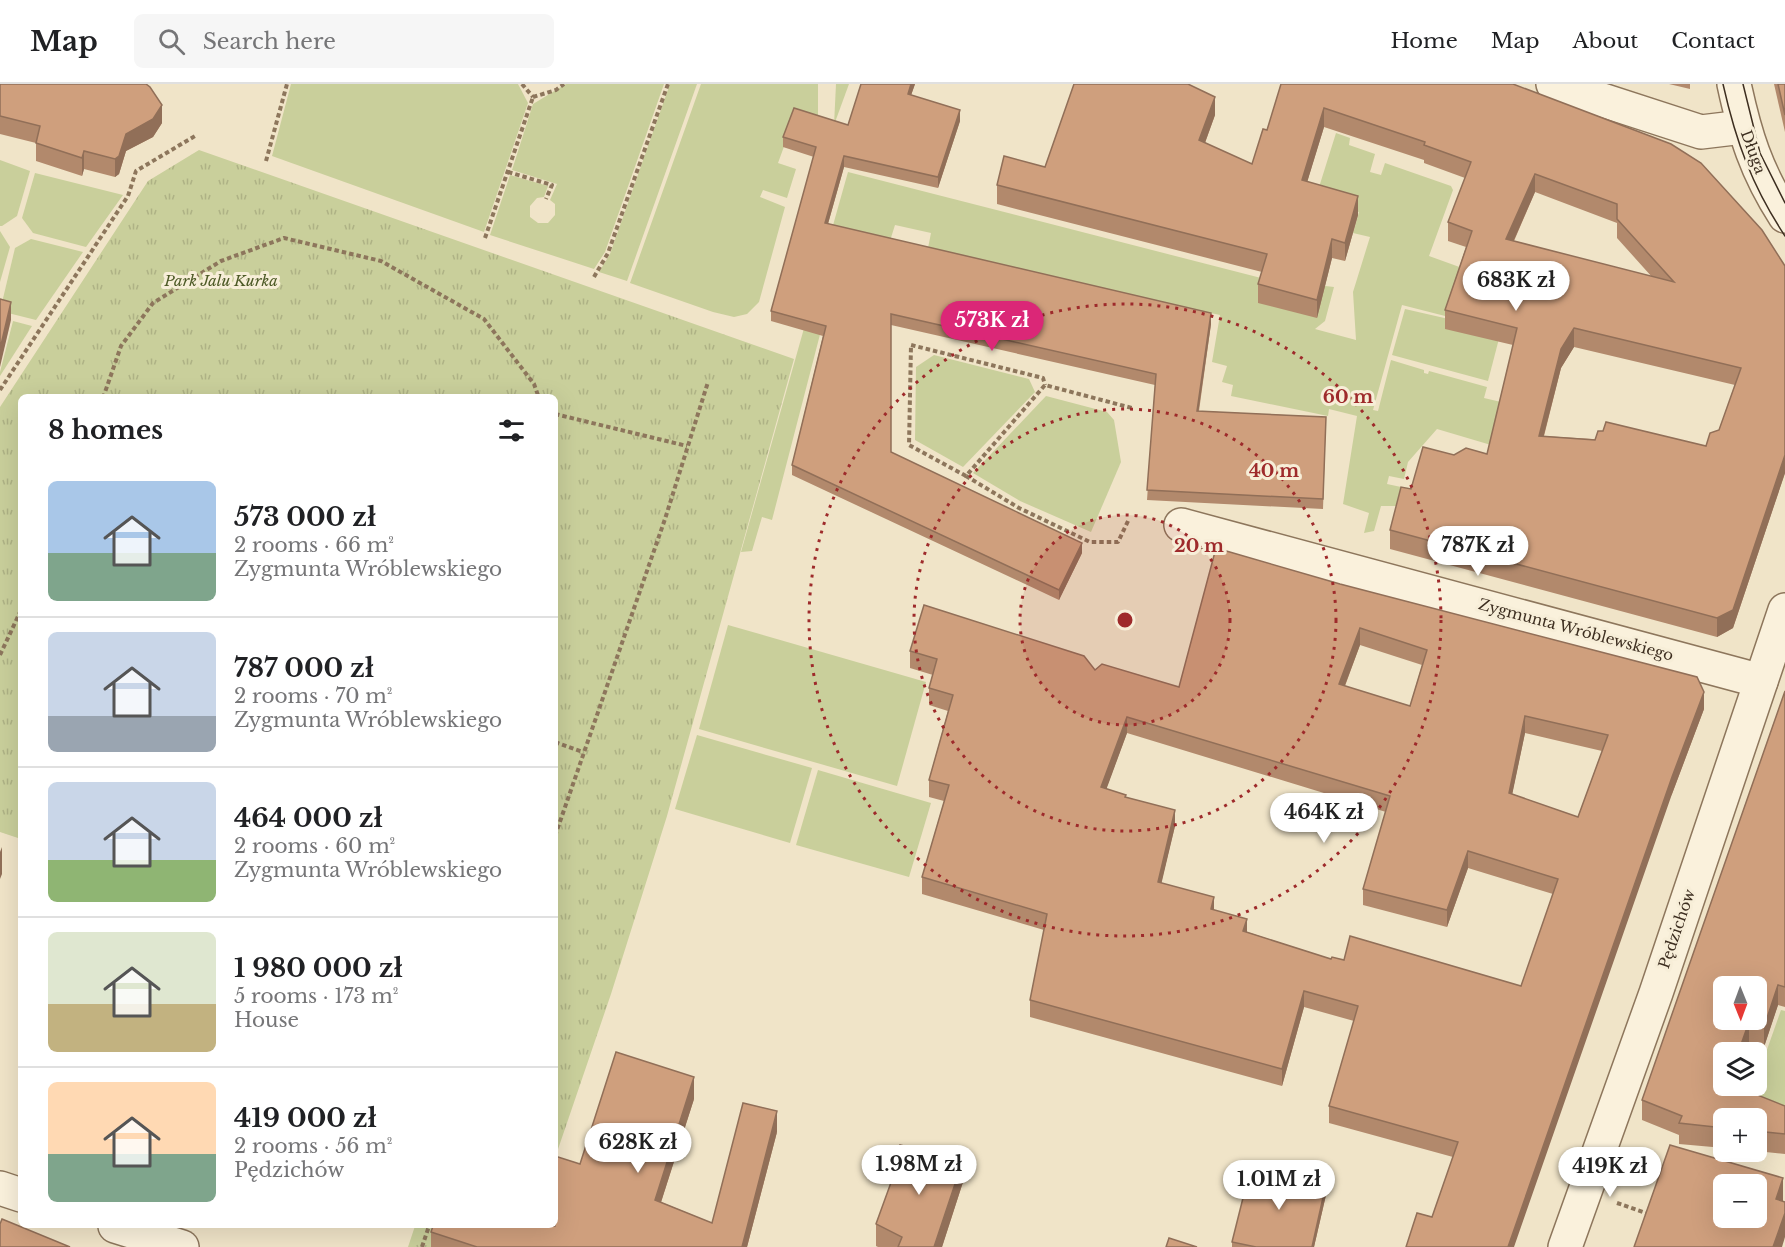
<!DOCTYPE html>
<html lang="en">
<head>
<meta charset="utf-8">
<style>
  body { margin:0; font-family:"Libre Baskerville",serif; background:#f6f6f6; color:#202124; height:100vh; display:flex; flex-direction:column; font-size:22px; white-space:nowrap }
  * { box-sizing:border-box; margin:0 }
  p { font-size:20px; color:#757577 }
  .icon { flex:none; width:33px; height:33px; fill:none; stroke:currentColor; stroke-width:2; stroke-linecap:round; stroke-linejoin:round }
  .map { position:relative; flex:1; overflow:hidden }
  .details { position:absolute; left:18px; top:310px; width:540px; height:834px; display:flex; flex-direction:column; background:#fff; border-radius:9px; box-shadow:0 6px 24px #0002 }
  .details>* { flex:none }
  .needle { width:39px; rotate:179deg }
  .fabs { position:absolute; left:1713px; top:892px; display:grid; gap:12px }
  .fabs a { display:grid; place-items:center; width:54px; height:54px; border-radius:9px; background:#fff; box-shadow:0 6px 24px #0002; font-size:30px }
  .price { position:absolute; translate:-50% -51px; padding:0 14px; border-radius:21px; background:#fff; color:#222; font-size:20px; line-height:39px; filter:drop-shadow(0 2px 3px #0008) }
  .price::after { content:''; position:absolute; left:50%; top:36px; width:18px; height:14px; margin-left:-9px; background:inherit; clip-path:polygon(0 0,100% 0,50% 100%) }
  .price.active { background:#db2777; color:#fff }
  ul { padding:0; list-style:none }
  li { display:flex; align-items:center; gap:18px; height:150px; padding:0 30px }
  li+li { border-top:2px solid #e0e0e0 }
  li span { display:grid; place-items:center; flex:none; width:168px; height:120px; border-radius:9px; color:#555 }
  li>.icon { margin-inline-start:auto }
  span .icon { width:72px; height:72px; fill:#fffc; stroke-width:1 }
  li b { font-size:26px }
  h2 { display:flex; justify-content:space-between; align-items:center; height:72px; padding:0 30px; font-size:26px }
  header { display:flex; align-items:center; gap:36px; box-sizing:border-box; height:84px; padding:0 30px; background:#fff; border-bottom:2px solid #e0e0e0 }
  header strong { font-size:28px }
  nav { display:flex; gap:33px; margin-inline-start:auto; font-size:21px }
  .search { width:420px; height:54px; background:#f6f6f6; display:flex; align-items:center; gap:15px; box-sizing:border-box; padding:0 21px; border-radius:9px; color:#757577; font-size:22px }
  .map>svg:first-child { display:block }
</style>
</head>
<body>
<header>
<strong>Map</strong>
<div class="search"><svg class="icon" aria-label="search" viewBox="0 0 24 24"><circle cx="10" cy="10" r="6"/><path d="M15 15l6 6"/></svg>Search here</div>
<nav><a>Home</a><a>Map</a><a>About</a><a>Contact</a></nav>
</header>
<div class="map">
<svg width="1785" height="1163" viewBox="0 0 1785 1163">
  <defs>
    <pattern id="park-tufts" width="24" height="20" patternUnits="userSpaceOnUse" patternTransform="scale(1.5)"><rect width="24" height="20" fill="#c9cf9b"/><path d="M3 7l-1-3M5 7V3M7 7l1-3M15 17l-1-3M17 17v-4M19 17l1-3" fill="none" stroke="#aeb285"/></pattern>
  </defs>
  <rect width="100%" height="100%" fill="#f0e4c8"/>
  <!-- grass -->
  <g fill="#c9cf9b">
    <path d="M 291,0 L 518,0 L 528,19 L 484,148 L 272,72 Z"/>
    <path d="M 566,0 L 664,0 L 605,168 L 594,185 L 490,151 L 510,91 L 548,102 L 544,113 L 537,114 L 530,122 L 530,133 L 538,139 L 548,139 L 555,131 L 555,120 L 550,116 L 557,100 L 512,86 L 533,20 Z"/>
    <path d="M 670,0 L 697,0 L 627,197 L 599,188 L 610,170 Z"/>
    <path d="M 701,0 L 818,0 L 818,44 L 794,35 L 778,79 L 796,85 L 787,114 L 763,106 L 760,113 L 785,123 L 759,218 L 747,230 L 734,233 L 713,228 L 630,199 Z"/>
    <path d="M 836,0 L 849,0 L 834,41 Z"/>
    <path d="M 1336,49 L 1350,54 L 1349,61 L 1375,70 L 1370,88 L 1381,91 L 1385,79 L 1451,102 L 1453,106 L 1429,172 L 1465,185 L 1449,233 L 1402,221 L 1373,326 L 1378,327 L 1391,276 L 1424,286 L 1424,289 L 1428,290 L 1429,287 L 1487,303 L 1484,314 L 1501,318 L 1491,361 L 1437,345 L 1408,378 L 1404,395 L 1389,392 L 1387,400 L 1401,403 L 1396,422 L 1381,422 L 1374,447 L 1364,449 L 1369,429 L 1343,420 L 1357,332 L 1329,325 L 1328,332 L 1231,312 L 1233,301 L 1222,298 L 1227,282 L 1212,278 L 1220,231 L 927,169 L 931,149 L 895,141 L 889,160 L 846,150 L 772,436 L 762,433 L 752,467 L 741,468 L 848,88 L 1265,195 L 1334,203 L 1325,237 L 1315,245 L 1356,256 L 1353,208 L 1370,153 L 1353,149 L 1359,128 L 1315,116 Z"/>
    <path d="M 0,76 L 30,87 L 17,132 L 2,142 L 0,142 Z"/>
    <path d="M 35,89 L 123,111 L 86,163 L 33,149 L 22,134 Z"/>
    <path d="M 0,147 L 10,163 L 0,198 Z"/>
    <path d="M 31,155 L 83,168 L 36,236 L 0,227 L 15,164 Z"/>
    <path d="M 1405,225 L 1501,247 L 1488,297 L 1392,271 Z"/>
    <path d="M 13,237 L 32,242 L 0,292 L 0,288 Z"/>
    <path d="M 934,271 L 1029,295 L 1035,308 L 963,383 L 915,356 L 916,283 Z"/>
    <path d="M 1046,312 L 1107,328 L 1114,336 L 1121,378 L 1091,448 L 1020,417 L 973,389 Z"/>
    <path d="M 728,541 L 926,598 L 897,702 L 699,645 Z"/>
    <path d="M 697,651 L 812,684 L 790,759 L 675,725 Z"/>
    <path d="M 818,686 L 931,719 L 909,793 L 796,761 Z"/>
    <path d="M 1781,926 L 1785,927 L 1785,1041 L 1745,1026 L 1754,1002 L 1756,1002 L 1757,994 Z"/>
  </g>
  <!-- park -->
  <g fill="url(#park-tufts)">
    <path d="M 199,66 L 794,275 L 667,732 L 611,910 L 555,1074 L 555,314 L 21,314 L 21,755 L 0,748 L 0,323 L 148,97 Z"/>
    <path d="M 415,1142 L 440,1142 L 433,1163 L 408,1163 Z"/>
  </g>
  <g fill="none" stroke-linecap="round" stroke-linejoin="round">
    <defs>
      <g id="minor">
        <path d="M 1553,0 L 1701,48 L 1743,43"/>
        <path d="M 1734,0 C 1745,51 1756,87 1785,132"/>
        <path d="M 1181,441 L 1761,597"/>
        <path d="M 0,1104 L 21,1111"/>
        <path d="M 115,1142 L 182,1163"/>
        <path d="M 1565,1163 L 1656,909 L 1785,526"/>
      </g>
    </defs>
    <!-- minor casing -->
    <use href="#minor" stroke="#8d765c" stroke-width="36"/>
    <!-- path -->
    <g stroke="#8d765c" stroke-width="4" stroke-dasharray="4.5 3" stroke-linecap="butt">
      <path d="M 522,0 L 533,13"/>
      <path d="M 533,13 L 556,6 L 564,0"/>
      <path d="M 266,77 L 287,0"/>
      <path d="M 508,88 L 552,101 L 546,115"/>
      <path d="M 485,154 L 533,13"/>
      <path d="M 594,193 L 608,169 L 668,0"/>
      <path d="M 0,306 L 128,112 L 136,87 L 195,52"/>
      <path d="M 103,314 L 121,262 L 153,219 L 221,177 L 284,154 L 381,177 L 484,235 L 534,300 L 539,314"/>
      <path d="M 555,330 L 687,362"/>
      <path d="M 966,392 L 909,361 L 911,261 L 1043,294 L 1045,301"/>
      <path d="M 1128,437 L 1118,458 L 1090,458 L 1019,424 L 966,392 L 1045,301 L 1132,324"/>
      <path d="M 0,571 L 21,526"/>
      <path d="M 555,658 L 583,668"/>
      <path d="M 555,752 L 665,435 L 708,298"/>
      <path d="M 1617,1119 L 1649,1130"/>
      <path d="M 422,1163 L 429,1142"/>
    </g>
    <!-- minor -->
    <use href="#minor" stroke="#faf1dc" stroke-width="33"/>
    <!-- tram -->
    <g stroke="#3d2e20" stroke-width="1.5">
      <path d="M 1723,0 C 1736,58 1752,102 1785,152"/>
      <path d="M 1743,0 L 1760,69 L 1785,119"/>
    </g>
  </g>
  <!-- wall -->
  <g fill="#b2896c" fill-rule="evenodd">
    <path d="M 0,0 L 162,39 L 153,53 L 126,67 L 119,90 L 115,93 L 84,85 L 82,92 L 36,77 L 36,59 L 0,50 Z"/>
    <path d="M 861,0 L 915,0 L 911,11 L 960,37 L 938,104 L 844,83 L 828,140 L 1211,240 L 1199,327 L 1326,333 L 1323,425 L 1147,416 L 1155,301 L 891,241 L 891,368 L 1082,469 L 1059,516 L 792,391 L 792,381 L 823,252 L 771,237 L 771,227 L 814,73 L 783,63 L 783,53 L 848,41 Z"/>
    <path d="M 1281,0 L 1513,0 L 1785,182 L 1785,389 L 1733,544 L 1717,553 L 1390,465 L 1390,446 L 1411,405 L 1454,371 L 1487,370 L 1513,261 L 1445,245 L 1445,226 L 1466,163 L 1448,157 L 1448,138 L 1465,94 L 1424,79 L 1424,76 L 1324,43 L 1307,98 L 1358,131 L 1345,177 L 1332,174 L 1317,234 L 1258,219 L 1258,200 L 1262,188 L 997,120 L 997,101 L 1045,83 L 1195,3 L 1215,31 L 1205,59 L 1252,80 L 1267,46 ZM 1535,108 L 1617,139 L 1617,154 L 1652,193 L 1514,157 ZM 1574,263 L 1735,301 L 1719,346 L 1706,362 L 1544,352 L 1561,284 Z"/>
    <path d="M 1669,0 L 1690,0 L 1690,5 Z"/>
    <path d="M 1774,0 L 1785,0 L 1785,48 Z"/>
    <path d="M 1216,464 L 1704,625 L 1672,710 L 1432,1133 L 1453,1073 L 1329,1039 L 1329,1022 L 1354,937 L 1304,923 L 1282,1002 L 1030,933 L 1030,916 L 1044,846 L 922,810 L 922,793 L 944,717 L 929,713 L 929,696 L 948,627 L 929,621 L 929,604 L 933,591 L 910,584 L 910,567 L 1095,586 L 1179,603 ZM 1360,561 L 1422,581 L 1410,622 L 1345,602 ZM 1127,649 L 1386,728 L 1363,805 L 1363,821 L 1447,843 L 1468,784 L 1553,810 L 1521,902 L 1344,876 L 1331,875 L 1247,848 L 1214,826 L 1161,799 L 1175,742 L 1126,713 L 1106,705 ZM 1525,649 L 1602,667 L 1578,733 L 1512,710 Z"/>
    <path d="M 1785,607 L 1785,923 L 1778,921 L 1764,963 L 1749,958 L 1745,969 L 1724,969 L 1724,1002 L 1785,1022 L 1785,1070 L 1756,1067 L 1756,1035 L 1724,1035 L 1724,1064 L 1679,1060 L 1679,1051 L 1642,1036 L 1642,1016 Z"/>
    <path d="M 694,1015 L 661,1118 L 712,1139 L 777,1048 L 747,1163 L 431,1163 L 431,1148 L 580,1080 Z"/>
    <path d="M 891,1093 L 963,1098 L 942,1163 L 878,1163 L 876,1162 L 876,1140 L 891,1099 Z"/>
    <path d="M 1326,1111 L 1314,1163 L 1232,1163 L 1232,1158 Z"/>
  </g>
  <!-- shaded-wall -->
  <g fill="#916f58">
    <path d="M 911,0 L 915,0 L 908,20 L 908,10 Z"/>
    <path d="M 1215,13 L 1215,31 L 1199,75 L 1199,56 Z"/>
    <path d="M 162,21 L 162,39 L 153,53 L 126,67 L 119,90 L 115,93 L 115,75 L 126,50 Z"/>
    <path d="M 1324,24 L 1324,43 L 1302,115 L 1302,96 Z"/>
    <path d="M 960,26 L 960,37 L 938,104 L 938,93 Z"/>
    <path d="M 84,67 L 84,85 L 82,92 L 82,74 Z"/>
    <path d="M 844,72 L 844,83 L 825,150 L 825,139 Z"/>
    <path d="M 1535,90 L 1535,108 L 1506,174 L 1506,155 Z"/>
    <path d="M 1358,112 L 1358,131 L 1345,177 L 1345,159 Z"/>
    <path d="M 1332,155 L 1332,174 L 1317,234 L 1317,216 Z"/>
    <path d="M 11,218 L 11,236 L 0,283 L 0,265 Z"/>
    <path d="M 1211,229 L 1211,240 L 1197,337 L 1197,327 Z"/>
    <path d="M 1574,244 L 1574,263 L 1561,284 L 1539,370 L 1539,352 L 1561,265 Z"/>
    <path d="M 1785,371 L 1785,389 L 1733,544 L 1717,553 L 1717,534 Z"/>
    <path d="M 1082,459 L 1082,469 L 1059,516 L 1059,506 Z"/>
    <path d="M 1360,544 L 1360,561 L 1339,617 L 1339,600 Z"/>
    <path d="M 1704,608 L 1704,625 L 1672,710 L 1514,1163 L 1508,1163 L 1672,693 Z"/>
    <path d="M 1525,632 L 1525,649 L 1509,726 L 1509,709 Z"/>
    <path d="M 1127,633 L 1127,649 L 1101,720 L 1101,703 Z"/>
    <path d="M 1175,726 L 1175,742 L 1158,814 L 1158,798 Z"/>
    <path d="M 2,763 L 2,790 L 0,795 L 0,768 Z"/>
    <path d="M 1468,767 L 1468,784 L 1447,843 L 1447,826 Z"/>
    <path d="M 1214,813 L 1214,830 L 1211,825 Z"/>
    <path d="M 1247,835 L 1247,852 L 1243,847 Z"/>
    <path d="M 1778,901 L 1778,921 L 1764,963 L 1764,943 Z"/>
    <path d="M 1304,907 L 1304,923 L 1282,1002 L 1282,985 Z"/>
    <path d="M 1749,938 L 1749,958 L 1745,969 L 1738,969 Z"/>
    <path d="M 694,993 L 694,1015 L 655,1137 L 655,1116 Z"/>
    <path d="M 777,1027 L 777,1048 L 747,1163 L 742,1163 Z"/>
    <path d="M 963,1076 L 963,1098 L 942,1163 L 934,1163 Z"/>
    <path d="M 1783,1094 L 1783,1118 L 1776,1115 Z"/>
    <path d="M 1326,1100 L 1326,1111 L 1314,1163 L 1312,1163 Z"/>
    <path d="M 1785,1129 L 1785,1153 L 1782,1163 L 1773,1163 Z"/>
  </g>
  <!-- building -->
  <g fill="#cf9f7d" stroke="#916f58" stroke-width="1.5" fill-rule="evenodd">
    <path d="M 0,0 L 146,0 L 150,3 L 162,21 L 153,35 L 126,50 L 119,72 L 115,75 L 84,67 L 82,74 L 36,59 L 40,42 L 0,32 Z"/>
    <path d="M 861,0 L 911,0 L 908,10 L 960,26 L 938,93 L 844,72 L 825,139 L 1211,229 L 1197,327 L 1326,333 L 1323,415 L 1147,406 L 1156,290 L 891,230 L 891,368 L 1082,459 L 1059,506 L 792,381 L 826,242 L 771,227 L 816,63 L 783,53 L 794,24 L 848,41 Z"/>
    <path d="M 1074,0 L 1188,0 L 1215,13 L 1199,56 L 1252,80 L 1263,45 L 1267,46 L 1281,0 L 1513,0 L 1671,60 L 1701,79 L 1762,146 L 1785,182 L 1785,371 L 1733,526 L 1717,534 L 1390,446 L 1401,403 L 1411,405 L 1423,363 L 1454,371 L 1466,364 L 1487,370 L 1517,244 L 1445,226 L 1472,147 L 1448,138 L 1471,78 L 1424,61 L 1425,58 L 1324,24 L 1302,96 L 1358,112 L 1345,159 L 1332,155 L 1317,216 L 1258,200 L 1267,170 L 997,101 L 1004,72 L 1045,83 ZM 1535,90 L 1617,120 L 1617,135 L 1674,198 L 1506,155 ZM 1574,244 L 1741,284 L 1719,346 L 1710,349 L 1706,362 L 1606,338 L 1603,347 L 1598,347 L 1595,356 L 1539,352 L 1561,265 Z"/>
    <path d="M 1778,0 L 1785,0 L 1785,31 Z"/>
    <path d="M 0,215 L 11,218 L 0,265 Z"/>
    <path d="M 1216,464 L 1340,500 L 1697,593 L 1704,608 L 1672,693 L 1508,1163 L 1406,1163 L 1417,1129 L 1432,1133 L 1458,1058 L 1329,1022 L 1358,922 L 1304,907 L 1282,985 L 1030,916 L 1047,830 L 922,793 L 949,701 L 929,696 L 953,611 L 929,604 L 937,575 L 910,567 L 924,521 L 1084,572 L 1095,586 L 1102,580 L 1179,603 ZM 1360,544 L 1427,566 L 1410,622 L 1339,600 ZM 1525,632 L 1608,651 L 1578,733 L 1509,709 ZM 1127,633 L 1390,712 L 1363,805 L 1447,826 L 1468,767 L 1558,795 L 1521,902 L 1350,852 L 1344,876 L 1332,873 L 1331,875 L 1243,847 L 1247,835 L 1211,825 L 1214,813 L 1158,798 L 1175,726 L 1125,713 L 1126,711 L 1101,703 Z"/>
    <path d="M 1785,607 L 1785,903 L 1778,901 L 1764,943 L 1749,938 L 1738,969 L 1724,969 L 1724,1002 L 1735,1002 L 1785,1022 L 1785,1050 L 1756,1047 L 1756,1035 L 1724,1035 L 1724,1044 L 1679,1039 L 1682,1032 L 1642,1016 ZM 1724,903 L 1756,903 L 1756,936 L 1724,936 Z"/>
    <path d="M 616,968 L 694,993 L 655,1116 L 712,1139 L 743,1019 L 777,1027 L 742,1163 L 477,1163 L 431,1148 L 433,1142 L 555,1142 L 555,1072 L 580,1080 Z"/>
    <path d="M 900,1061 L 963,1076 L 934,1163 L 898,1163 L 902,1153 L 876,1140 L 893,1093 L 891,1093 Z"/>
    <path d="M 1670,1061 L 1783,1094 L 1776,1115 L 1785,1118 L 1785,1129 L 1773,1163 L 1634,1163 ZM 1724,1101 L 1756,1101 L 1756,1134 L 1724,1134 Z"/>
    <path d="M 1251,1082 L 1326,1100 L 1312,1163 L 1256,1163 L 1232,1158 Z"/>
    <path d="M 2,1135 L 70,1163 L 0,1163 L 0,1140 Z"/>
    <path d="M 1169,1154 L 1197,1163 L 1166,1163 Z"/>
  </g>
  <!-- distance rings -->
  <circle cx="1125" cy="536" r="105" fill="#9e2a2b" fill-opacity=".12"/>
  <g fill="none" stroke="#9e2a2b" stroke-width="3" stroke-dasharray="3 6">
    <circle cx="1125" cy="536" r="105"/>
    <circle cx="1125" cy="536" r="211"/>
    <circle cx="1125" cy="536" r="316"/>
  </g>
  <g text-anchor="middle" stroke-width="6" stroke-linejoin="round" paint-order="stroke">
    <!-- street labels -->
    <g font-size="15" fill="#3d2e20" stroke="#f7eed8">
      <text transform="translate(1753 68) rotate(70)" y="5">Długa</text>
      <text transform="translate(1576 546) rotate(15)" y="5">Zygmunta Wróblewskiego</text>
      <text transform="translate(1677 845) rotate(-71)" y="5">Pędzichów</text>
    </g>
    <!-- park labels -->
    <g font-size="15" font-style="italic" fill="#4d5a26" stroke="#f7eed8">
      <text x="221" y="202">Park Jalu Kurka</text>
    </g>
  </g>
  <circle cx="1125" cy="536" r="9" fill="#9e2a2b" stroke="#f7eed8" stroke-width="3"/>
  <g font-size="18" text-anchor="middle" font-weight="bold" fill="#9e2a2b" stroke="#f7eed8" stroke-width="6" stroke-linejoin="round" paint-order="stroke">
    <text x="1348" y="319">60 m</text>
    <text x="1274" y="393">40 m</text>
    <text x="1199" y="468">20 m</text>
  </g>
</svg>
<div class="fabs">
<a><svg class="needle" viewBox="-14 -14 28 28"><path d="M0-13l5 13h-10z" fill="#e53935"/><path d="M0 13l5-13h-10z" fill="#757577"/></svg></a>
<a><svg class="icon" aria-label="layers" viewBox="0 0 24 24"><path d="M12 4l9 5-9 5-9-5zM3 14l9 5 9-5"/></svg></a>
<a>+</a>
<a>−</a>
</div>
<b class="price" style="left:1516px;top:228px">683K zł</b>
<b class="price active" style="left:992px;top:268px">573K zł</b>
<b class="price" style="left:1478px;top:493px">787K zł</b>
<b class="price" style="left:1324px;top:760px">464K zł</b>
<b class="price" style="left:638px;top:1090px">628K zł</b>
<b class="price" style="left:919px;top:1112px">1.98M zł</b>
<b class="price" style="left:1610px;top:1114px">419K zł</b>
<b class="price" style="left:1279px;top:1127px">1.01M zł</b>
<section class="details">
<h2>8 homes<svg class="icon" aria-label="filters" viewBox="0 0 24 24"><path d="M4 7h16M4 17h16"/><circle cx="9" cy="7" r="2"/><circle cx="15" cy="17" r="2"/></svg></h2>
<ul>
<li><span style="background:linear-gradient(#a9c7e8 60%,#7fa58c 0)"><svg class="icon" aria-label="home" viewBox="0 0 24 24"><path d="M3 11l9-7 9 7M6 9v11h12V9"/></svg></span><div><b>573 000 zł</b><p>2 rooms · 66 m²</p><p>Zygmunta Wróblewskiego</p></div></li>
<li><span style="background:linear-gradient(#c9d6e8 70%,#9aa5b1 0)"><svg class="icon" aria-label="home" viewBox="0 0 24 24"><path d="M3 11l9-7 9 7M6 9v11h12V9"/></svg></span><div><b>787 000 zł</b><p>2 rooms · 70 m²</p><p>Zygmunta Wróblewskiego</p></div></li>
<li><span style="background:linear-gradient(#c9d6e8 65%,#8fb573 0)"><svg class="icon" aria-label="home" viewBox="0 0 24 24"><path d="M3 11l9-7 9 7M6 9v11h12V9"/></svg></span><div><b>464 000 zł</b><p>2 rooms · 60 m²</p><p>Zygmunta Wróblewskiego</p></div></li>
<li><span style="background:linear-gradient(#dfe7d0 60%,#c2b280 0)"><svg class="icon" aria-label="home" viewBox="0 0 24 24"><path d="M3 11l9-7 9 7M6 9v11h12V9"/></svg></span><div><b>1 980 000 zł</b><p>5 rooms · 173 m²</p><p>House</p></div></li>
<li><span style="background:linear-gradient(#ffd9b3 60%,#7fa58c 0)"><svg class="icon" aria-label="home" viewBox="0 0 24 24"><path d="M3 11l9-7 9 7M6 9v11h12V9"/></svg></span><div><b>419 000 zł</b><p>2 rooms · 56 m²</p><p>Pędzichów</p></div></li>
</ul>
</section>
</div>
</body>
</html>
